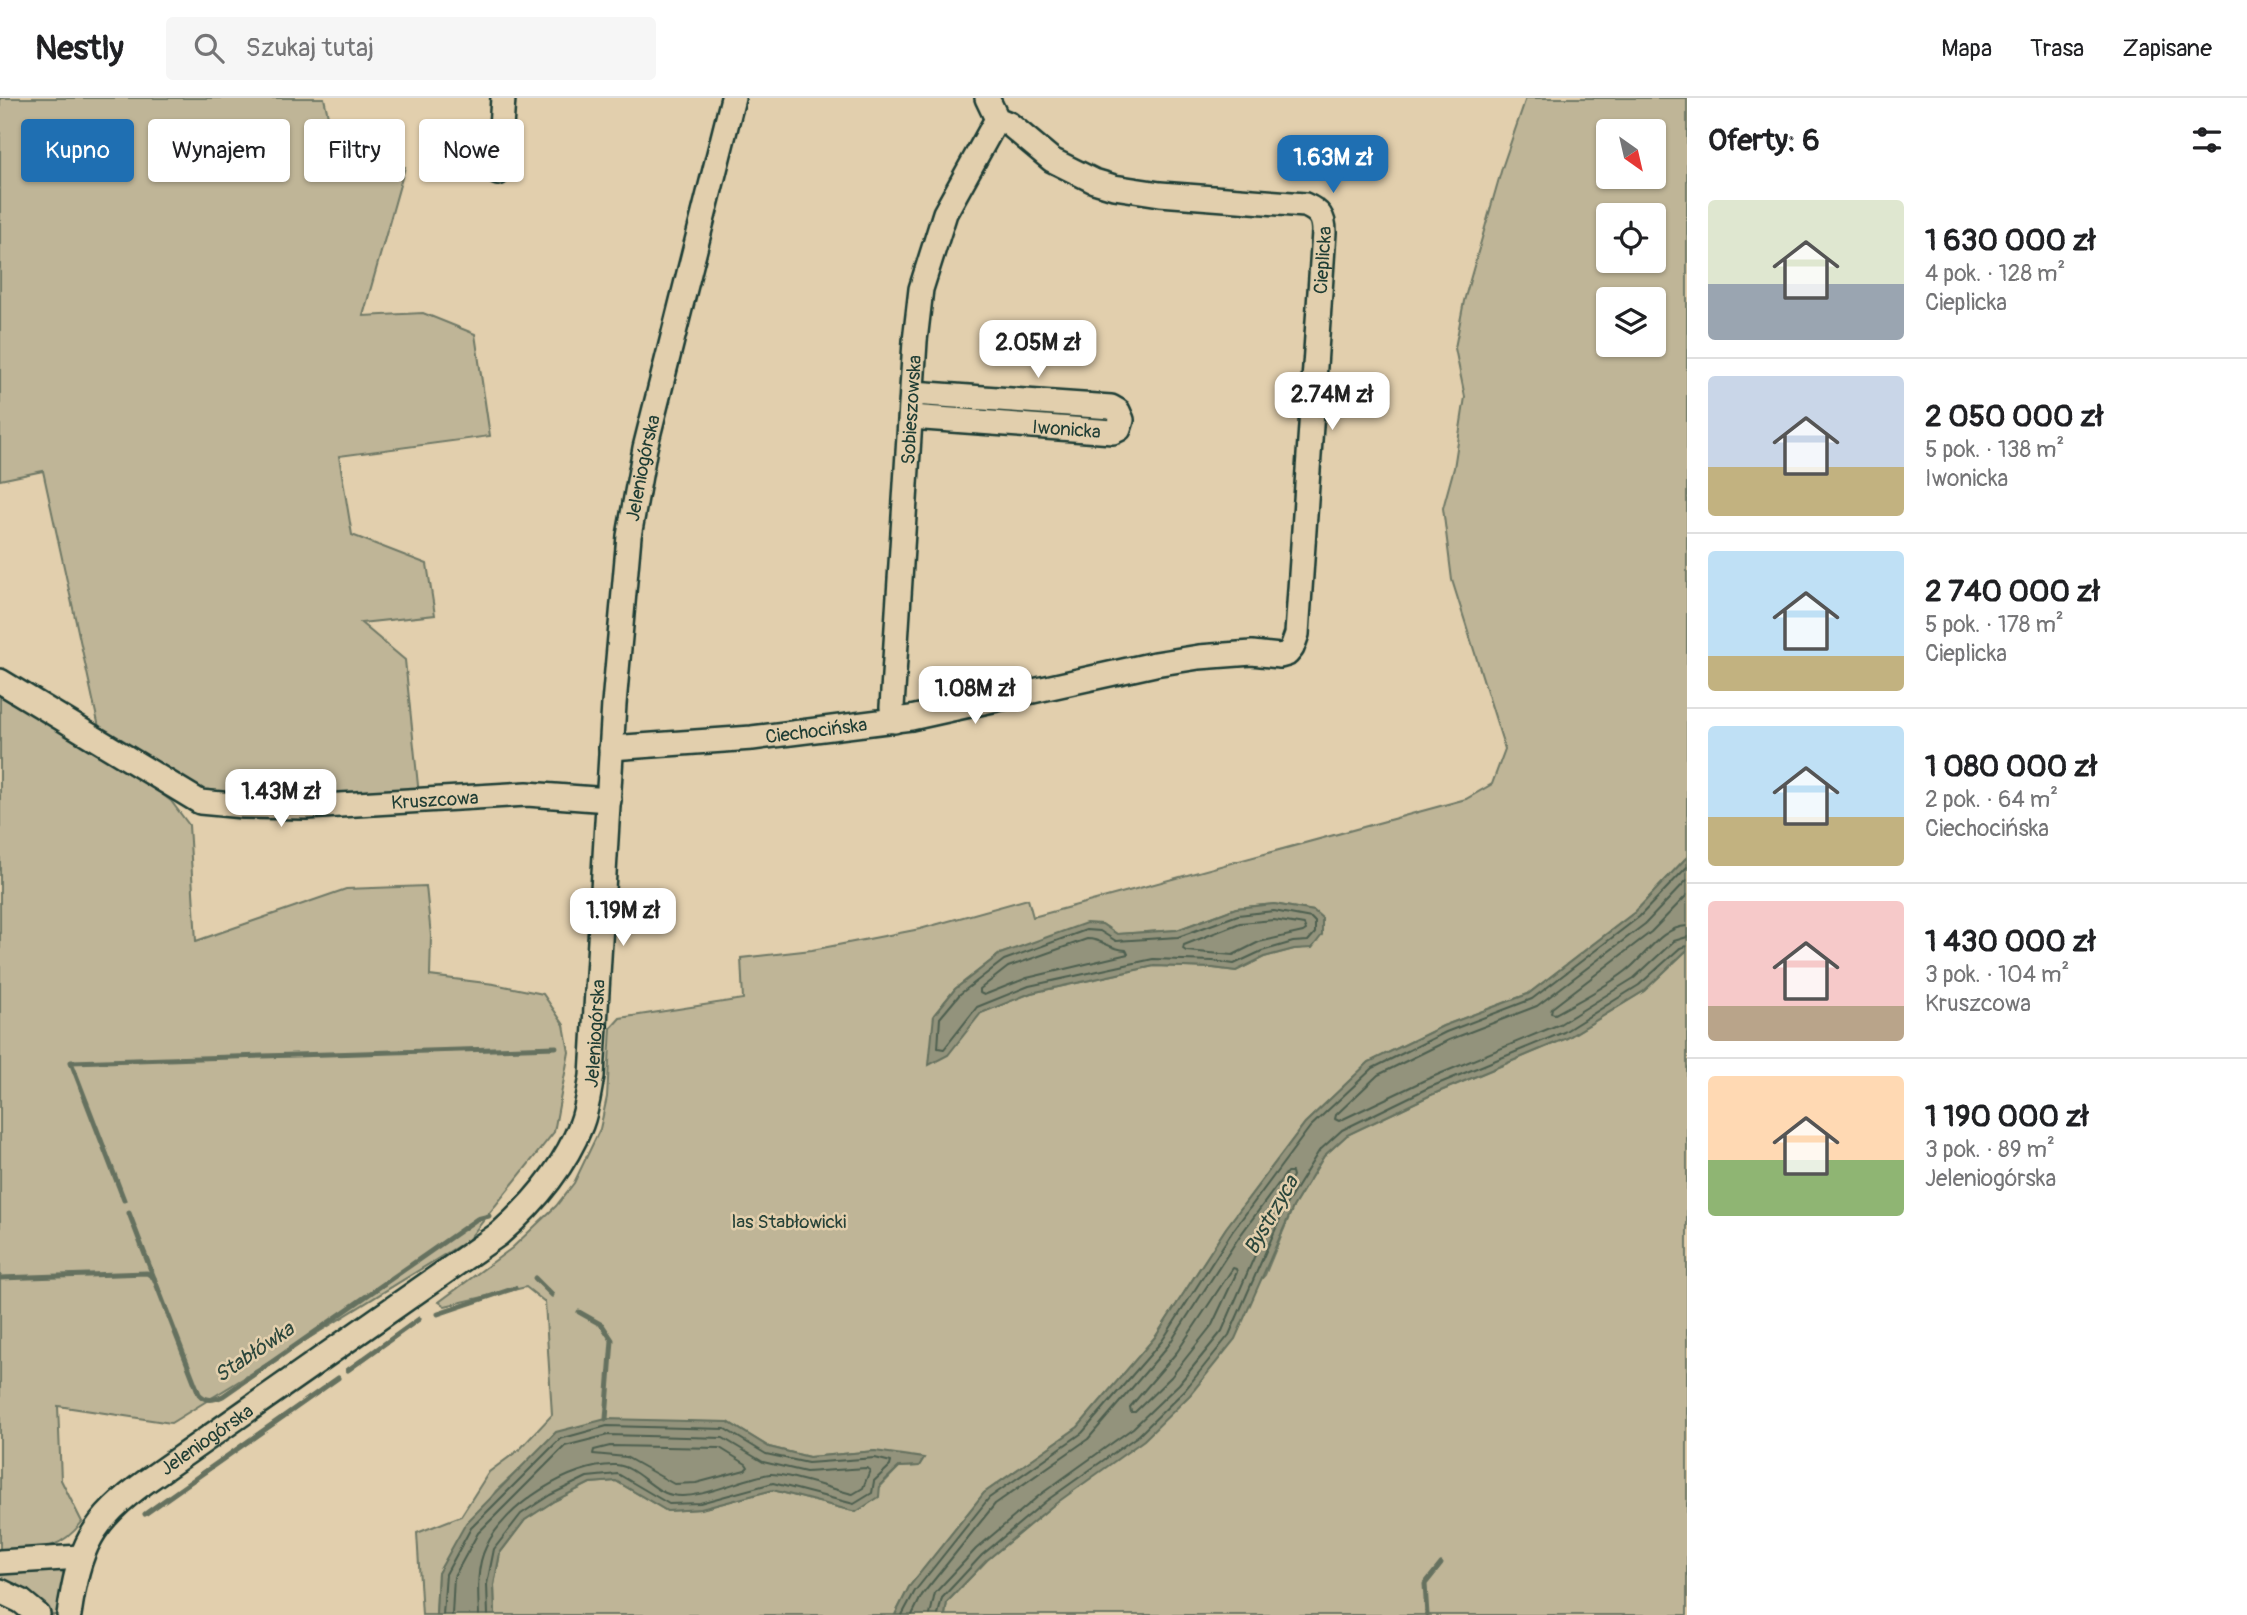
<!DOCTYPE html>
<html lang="pl">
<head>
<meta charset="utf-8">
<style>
  body { margin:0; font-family:Pangolin,sans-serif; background:#f6f6f6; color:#202124; height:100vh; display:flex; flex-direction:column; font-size:26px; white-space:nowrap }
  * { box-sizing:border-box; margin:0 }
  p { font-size:23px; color:#757577 }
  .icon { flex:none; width:38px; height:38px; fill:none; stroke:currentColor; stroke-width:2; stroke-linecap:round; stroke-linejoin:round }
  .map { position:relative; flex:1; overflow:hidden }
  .drawer { display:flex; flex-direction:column; background:#fff; width:560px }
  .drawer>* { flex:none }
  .top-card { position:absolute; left:21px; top:21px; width:665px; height:63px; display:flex; gap:14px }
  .needle { width:46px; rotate:146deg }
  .controls { position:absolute; left:1596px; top:21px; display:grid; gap:14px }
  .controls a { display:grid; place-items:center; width:70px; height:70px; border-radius:7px; background:#fff; box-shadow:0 2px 5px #0004; font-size:35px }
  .price { position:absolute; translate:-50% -60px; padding:0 16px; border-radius:14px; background:#fff; color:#222; font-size:23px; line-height:46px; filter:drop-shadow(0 2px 4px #0008) }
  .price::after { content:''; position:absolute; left:50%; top:42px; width:21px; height:16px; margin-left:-10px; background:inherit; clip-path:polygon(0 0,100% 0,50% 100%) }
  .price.current { background:#1f6fb2; color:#fff }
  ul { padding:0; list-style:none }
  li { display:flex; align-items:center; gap:21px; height:175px; padding:0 21px }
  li+li { border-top:2px solid #e0e0e0 }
  li span { display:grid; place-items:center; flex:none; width:196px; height:140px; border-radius:7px; color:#555 }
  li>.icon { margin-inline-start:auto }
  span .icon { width:84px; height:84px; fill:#fffc; stroke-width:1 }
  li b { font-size:30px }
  h2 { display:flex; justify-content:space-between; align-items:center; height:84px; padding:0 21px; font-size:30px }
  .pill { padding:0 24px; border-radius:7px; background:#fff; box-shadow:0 2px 5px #0004; font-size:24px; line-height:63px }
  .pill.current { background:#1f6fb2; color:#fff }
  header { display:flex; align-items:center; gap:42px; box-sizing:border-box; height:98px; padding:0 35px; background:#fff; border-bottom:2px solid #e0e0e0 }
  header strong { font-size:33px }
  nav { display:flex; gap:38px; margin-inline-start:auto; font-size:24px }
  .search { width:490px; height:63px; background:#f6f6f6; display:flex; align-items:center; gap:18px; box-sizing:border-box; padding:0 24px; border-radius:7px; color:#757577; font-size:26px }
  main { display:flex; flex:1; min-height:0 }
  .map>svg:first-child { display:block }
</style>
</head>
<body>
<header>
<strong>Nestly</strong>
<div class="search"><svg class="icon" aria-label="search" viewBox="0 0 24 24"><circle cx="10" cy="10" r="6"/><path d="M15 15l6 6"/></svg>Szukaj tutaj</div>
<nav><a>Mapa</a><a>Trasa</a><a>Zapisane</a></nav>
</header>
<main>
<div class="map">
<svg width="1687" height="1517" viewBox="0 0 1687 1517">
  <rect width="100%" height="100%" fill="#e2cfad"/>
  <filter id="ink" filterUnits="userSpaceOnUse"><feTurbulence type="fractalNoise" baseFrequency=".0143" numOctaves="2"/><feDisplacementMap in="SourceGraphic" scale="14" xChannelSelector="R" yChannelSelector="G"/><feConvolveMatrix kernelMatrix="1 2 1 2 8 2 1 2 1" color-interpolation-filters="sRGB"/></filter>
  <g filter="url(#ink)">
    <!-- green -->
    <g fill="#bfb597" stroke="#6f7966" stroke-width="2" fill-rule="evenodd">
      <path d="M 0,0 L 324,0 L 337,58 L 405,69 L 363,218 L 423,215 L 475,236 L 490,338 L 339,358 L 352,437 L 427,466 L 435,517 L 361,525 L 405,562 L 419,697 L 204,699 L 100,634 L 43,373 L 0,382 Z"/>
      <path d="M 1526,0 L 1687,0 L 1687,759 L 1635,814 L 1528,896 L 1443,928 L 1369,964 L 1305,1025 L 1226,1130 L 1156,1238 L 1078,1329 L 984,1395 L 909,1489 L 895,1517 L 495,1517 L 494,1487 L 500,1455 L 525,1422 L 554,1403 L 590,1385 L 616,1383 L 667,1413 L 701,1411 L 773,1392 L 856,1414 L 899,1369 L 919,1368 L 875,1353 L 809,1359 L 769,1349 L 728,1324 L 526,1365 L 496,1393 L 438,1475 L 436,1517 L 422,1517 L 417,1435 L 461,1418 L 489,1374 L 520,1351 L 552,1317 L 545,1204 L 526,1189 L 445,1208 L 439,1204 L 512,1150 L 556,1108 L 574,1085 L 600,1031 L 607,999 L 611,930 L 620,920 L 743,901 L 741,860 L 812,852 L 920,831 L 1028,801 L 1033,819 L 1466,701 L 1492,686 L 1505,651 L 1452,482 L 1443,410 L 1454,370 L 1465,299 L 1455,250 L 1464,203 L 1502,70 ZM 1608,33 L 1654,33 L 1654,79 L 1608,79 ZM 1608,117 L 1654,117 L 1654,163 L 1608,163 ZM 1608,201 L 1654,201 L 1654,247 L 1608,247 ZM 1274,806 L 1314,813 L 1312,849 L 1294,851 L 1264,859 L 1236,873 L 1213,870 L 1154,868 L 1031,895 L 981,915 L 934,917 L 955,891 L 1000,856 L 1102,826 L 1117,836 L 1177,832 L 1236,810 Z"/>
      <path d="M 0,592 L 112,659 L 171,703 L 189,727 L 196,843 L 346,791 L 426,788 L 431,838 L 430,878 L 494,886 L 543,896 L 564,927 L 569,954 L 554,1034 L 468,1142 L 171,1325 L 58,1308 L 61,1382 L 82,1424 C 57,1456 37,1450 0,1452 Z"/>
      <path d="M 1687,852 L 1687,1517 L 945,1517 L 947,1504 L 987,1462 L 1051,1409 L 1265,1177 L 1293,1109 L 1324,1058 L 1347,1037 L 1431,997 L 1567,940 L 1644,893 Z"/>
      <path d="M 60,1469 L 64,1477 L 58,1517 L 47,1517 L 0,1483 L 0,1473 Z"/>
    </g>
    <!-- water -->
    <g fill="#93937b" stroke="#65715f" stroke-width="2">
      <path d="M 1687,759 L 1687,852 L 1644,893 L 1567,940 L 1431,997 L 1347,1037 L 1324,1058 L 1293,1109 L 1235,1241 L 1190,1297 L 1144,1342 L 1051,1409 L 987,1462 L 947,1504 L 945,1517 L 895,1517 L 909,1489 L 984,1395 L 1078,1329 L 1156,1238 L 1226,1130 L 1305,1025 L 1369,964 L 1443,928 L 1528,896 L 1635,814 Z"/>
      <path d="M 1274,806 L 1314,813 L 1322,820 L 1322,837 L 1312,850 L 1294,851 L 1264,859 L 1236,873 L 1213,870 L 1154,868 L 1031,895 L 981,915 L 948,957 L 929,967 L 934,917 L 955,891 L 1000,856 L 1086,825 L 1102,826 L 1117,836 L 1177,832 L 1236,810 Z"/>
      <path d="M 606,1321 L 728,1324 L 769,1349 L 809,1359 L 875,1353 L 924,1360 L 919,1368 L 899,1369 L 880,1387 L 879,1399 L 856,1414 L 773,1392 L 701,1411 L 667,1413 L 616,1383 L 590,1385 L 554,1403 L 525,1422 L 500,1455 L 494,1487 L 495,1517 L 436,1517 L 438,1475 L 466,1425 L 556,1334 Z"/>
    </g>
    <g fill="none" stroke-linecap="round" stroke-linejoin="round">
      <!-- shore -->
      <g stroke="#4d5f50" stroke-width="2">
        <path d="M 1687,782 L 1645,826 L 1537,908 L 1449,942 L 1378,977 L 1336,1017 L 1335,1021 L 1339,1023 L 1425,982 L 1560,926 L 1634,880 L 1674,843 L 1687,839"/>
        <path d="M 1687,797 L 1651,834 L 1552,910 L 1551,915 L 1555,916 C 1579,903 1604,890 1626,873 C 1645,859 1661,829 1687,828"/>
        <path d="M 1274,813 L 1311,820 L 1315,824 L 1315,835 L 1308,843 L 1293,844 L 1262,853 L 1234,866 L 1213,863 L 1153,861 L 1029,888 L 977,909 L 944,951 L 938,950 L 940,920 L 960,896 L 1004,862 L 1086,832 L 1100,833 L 1116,843 L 1178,839 L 1238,817 Z"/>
        <path d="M 1274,822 L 1304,827 L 1306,832 L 1303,834 L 1259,844 L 1233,857 L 1186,853 L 1183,851 L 1184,847 L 1240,825 Z"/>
        <path d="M 1087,841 C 1103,841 1108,851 1126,852 L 1128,856 L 1027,880 L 984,897 L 980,895 L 980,891 L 1008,869 Z"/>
        <path d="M 1233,1170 L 1236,1171 L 1237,1174 L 1212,1227 L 1171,1279 L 1135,1314 L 1131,1314 L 1130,1309 L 1177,1254 Z"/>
        <path d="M 610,1348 L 720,1350 L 746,1366 L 748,1369 L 745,1372 L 696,1385 L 674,1386 L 626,1359 L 593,1356 L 594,1352 Z"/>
        <path d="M 443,1517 L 446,1476 L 471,1430 L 560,1341 L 607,1328 L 725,1331 L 766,1356 L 808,1365 L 875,1360 L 891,1364 L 890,1368 L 874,1383 L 872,1395 L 854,1406 L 773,1385 L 700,1405 L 669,1406 L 618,1376 L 587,1379 L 550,1397 L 521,1416 L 494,1451 L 487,1486 L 488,1517"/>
        <path d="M 452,1517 L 454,1479 L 478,1435 L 565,1348 L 608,1337 L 723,1340 L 763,1364 L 806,1374 L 866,1370 L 870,1372 L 863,1390 L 853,1396 C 835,1392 786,1375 770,1376 C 741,1380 700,1403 672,1397 C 652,1393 636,1368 616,1367 C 571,1365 504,1408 486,1449 C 476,1469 478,1495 479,1517"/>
        <path d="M 902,1517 L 915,1493 L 989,1400 L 1082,1335 L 1162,1243 L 1232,1134 L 1310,1029 L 1373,970 L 1446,934 L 1532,901 L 1639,819 L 1687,769"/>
        <path d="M 912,1517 L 922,1497 L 995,1406 L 1088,1341 L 1168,1248 L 1239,1139 L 1287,1074 L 1292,1074 L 1293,1078 L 1279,1102 L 1222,1233 L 1179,1286 L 1133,1330 L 1041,1396 L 976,1451 L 935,1495 L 930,1517"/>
        <path d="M 938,1517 L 942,1500 L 982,1457 L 1046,1403 L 1139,1337 L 1185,1292 L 1229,1237 L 1287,1105 L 1319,1053 L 1342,1032 L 1428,990 L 1564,934 L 1639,887 L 1680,850 L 1687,848"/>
      </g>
      <!-- stream -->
      <g stroke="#65715f" stroke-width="5">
        <path d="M 124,1102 L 71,964 L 556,949"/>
        <path d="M 129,1115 L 154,1180"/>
        <path d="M 0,1180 L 147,1175 L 154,1180 L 199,1296 C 206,1304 214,1302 223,1298 L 477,1121 L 489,1118"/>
        <path d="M 535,1180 L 552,1197"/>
        <path d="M 579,1214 L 602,1227 L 612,1242 L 606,1321"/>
        <path d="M 438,1216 L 515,1190"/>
        <path d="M 348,1272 L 419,1221"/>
        <path d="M 145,1416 L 338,1280"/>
        <path d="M 1427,1517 L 1425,1486 L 1441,1466"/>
      </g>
      <defs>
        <g id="minor">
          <path d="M 498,75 L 503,0"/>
          <path id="s1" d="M 911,319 L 1113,334 L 1119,331 L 1122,322 L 1118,313 L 1111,309 L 913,295"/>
          <path id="s2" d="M 0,583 L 200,704 L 243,708 L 306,709 L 527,696 L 609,702"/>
          <path id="s3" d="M 894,623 L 892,609 L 915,243 L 921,191 L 945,115 L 997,21"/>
          <path id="s4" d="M 611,650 L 752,640 L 911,620 L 1155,566 L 1199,559 L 1252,555 L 1280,558 L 1287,556 L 1292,550 L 1297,536 L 1324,134 C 1324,119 1319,113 1305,107 L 1160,96 L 1114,89 L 1094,83 L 1052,62 L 1009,26 L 997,21 L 987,0"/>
          <path d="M 0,1464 L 80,1459"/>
          <path d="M 0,1493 L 21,1503 L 38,1517"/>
          <path id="s5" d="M 69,1517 C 79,1448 91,1423 148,1382 L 499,1136 C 533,1106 564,1070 581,1027 C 587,1012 589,994 592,978 L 614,606 L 629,438 L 645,350 L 733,0"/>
        </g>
      </defs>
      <!-- minor casing -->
      <use href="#minor" stroke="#1f3d34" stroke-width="28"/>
      <!-- minor -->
      <use href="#minor" stroke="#e2cfad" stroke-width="23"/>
    </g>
  </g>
  <g text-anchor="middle" stroke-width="5" stroke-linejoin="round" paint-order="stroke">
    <!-- street labels -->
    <g font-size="19" fill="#1f3d34" stroke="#e2cfad">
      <text dy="7" stroke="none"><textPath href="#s4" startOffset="1082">Cieplicka</textPath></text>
      <text dy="7" stroke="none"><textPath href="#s3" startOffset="312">Sobieszowska</textPath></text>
      <text dy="7" stroke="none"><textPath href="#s1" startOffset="156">Iwonicka</textPath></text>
      <text dy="7" stroke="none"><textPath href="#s5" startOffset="1390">Jeleniogórska</textPath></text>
      <text dy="7" stroke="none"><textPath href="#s4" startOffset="206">Ciechocińska</textPath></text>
      <text dy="7" stroke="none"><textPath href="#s2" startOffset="469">Kruszcowa</textPath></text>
      <text dy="7" stroke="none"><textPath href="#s5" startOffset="822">Jeleniogórska</textPath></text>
      <text dy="7" stroke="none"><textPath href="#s5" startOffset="234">Jeleniogórska</textPath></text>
    </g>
    <!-- park labels -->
    <g font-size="19" fill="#274339" stroke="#e2cfad">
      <text x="789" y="1130">las Stabłowicki</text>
    </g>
    <!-- water labels -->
    <g font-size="21" font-style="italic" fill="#2b463b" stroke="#e2cfad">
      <text transform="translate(1271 1117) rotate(-60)" y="7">Bystrzyca</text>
      <text transform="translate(254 1254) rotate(-34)" y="7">Stabłówka</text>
    </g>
  </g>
</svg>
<div class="controls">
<a><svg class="needle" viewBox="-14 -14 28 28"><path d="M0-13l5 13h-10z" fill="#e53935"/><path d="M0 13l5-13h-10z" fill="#757577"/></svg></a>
<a><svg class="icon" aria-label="locate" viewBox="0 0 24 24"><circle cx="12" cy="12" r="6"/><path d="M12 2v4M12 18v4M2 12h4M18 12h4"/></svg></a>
<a><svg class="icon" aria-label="layers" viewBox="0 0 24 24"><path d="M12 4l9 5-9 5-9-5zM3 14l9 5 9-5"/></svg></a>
</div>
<b class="price current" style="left:1333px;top:97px">1.63M zł</b>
<b class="price" style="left:1038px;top:282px">2.05M zł</b>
<b class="price" style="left:1332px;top:334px">2.74M zł</b>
<b class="price" style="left:975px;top:628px">1.08M zł</b>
<b class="price" style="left:281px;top:731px">1.43M zł</b>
<b class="price" style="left:623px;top:850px">1.19M zł</b>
<div class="top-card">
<a class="pill current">Kupno</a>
<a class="pill">Wynajem</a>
<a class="pill">Filtry</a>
<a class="pill">Nowe</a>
</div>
</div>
<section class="drawer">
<h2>Oferty: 6<svg class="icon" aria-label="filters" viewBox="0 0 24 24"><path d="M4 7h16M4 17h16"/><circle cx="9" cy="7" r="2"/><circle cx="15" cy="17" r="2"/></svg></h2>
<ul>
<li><span style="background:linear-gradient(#dfe7d0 60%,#9aa5b1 0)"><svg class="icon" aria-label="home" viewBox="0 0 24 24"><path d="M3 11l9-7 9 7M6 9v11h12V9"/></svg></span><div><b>1 630 000 zł</b><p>4 pok. · 128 m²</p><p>Cieplicka</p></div></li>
<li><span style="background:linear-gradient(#c9d6e8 65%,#c2b280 0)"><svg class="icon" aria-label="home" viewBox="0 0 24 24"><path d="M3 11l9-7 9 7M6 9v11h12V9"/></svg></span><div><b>2 050 000 zł</b><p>5 pok. · 138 m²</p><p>Iwonicka</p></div></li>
<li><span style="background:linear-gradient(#bfe0f5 75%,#c2b280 0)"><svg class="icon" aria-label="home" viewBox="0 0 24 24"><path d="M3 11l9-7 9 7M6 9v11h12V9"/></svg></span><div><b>2 740 000 zł</b><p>5 pok. · 178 m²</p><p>Cieplicka</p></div></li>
<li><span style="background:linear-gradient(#bfe0f5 65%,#c2b280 0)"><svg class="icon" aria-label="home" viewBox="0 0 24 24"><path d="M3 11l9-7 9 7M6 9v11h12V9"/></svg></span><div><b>1 080 000 zł</b><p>2 pok. · 64 m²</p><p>Ciechocińska</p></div></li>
<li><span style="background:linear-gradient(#f6c9c9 75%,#b9a48a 0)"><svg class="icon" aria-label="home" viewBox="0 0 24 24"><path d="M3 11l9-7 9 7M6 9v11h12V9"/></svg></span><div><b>1 430 000 zł</b><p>3 pok. · 104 m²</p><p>Kruszcowa</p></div></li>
<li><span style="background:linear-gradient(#ffd9b3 60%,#8fb573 0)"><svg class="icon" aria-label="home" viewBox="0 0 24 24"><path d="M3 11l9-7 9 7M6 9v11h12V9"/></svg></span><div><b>1 190 000 zł</b><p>3 pok. · 89 m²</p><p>Jeleniogórska</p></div></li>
</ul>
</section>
</main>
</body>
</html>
